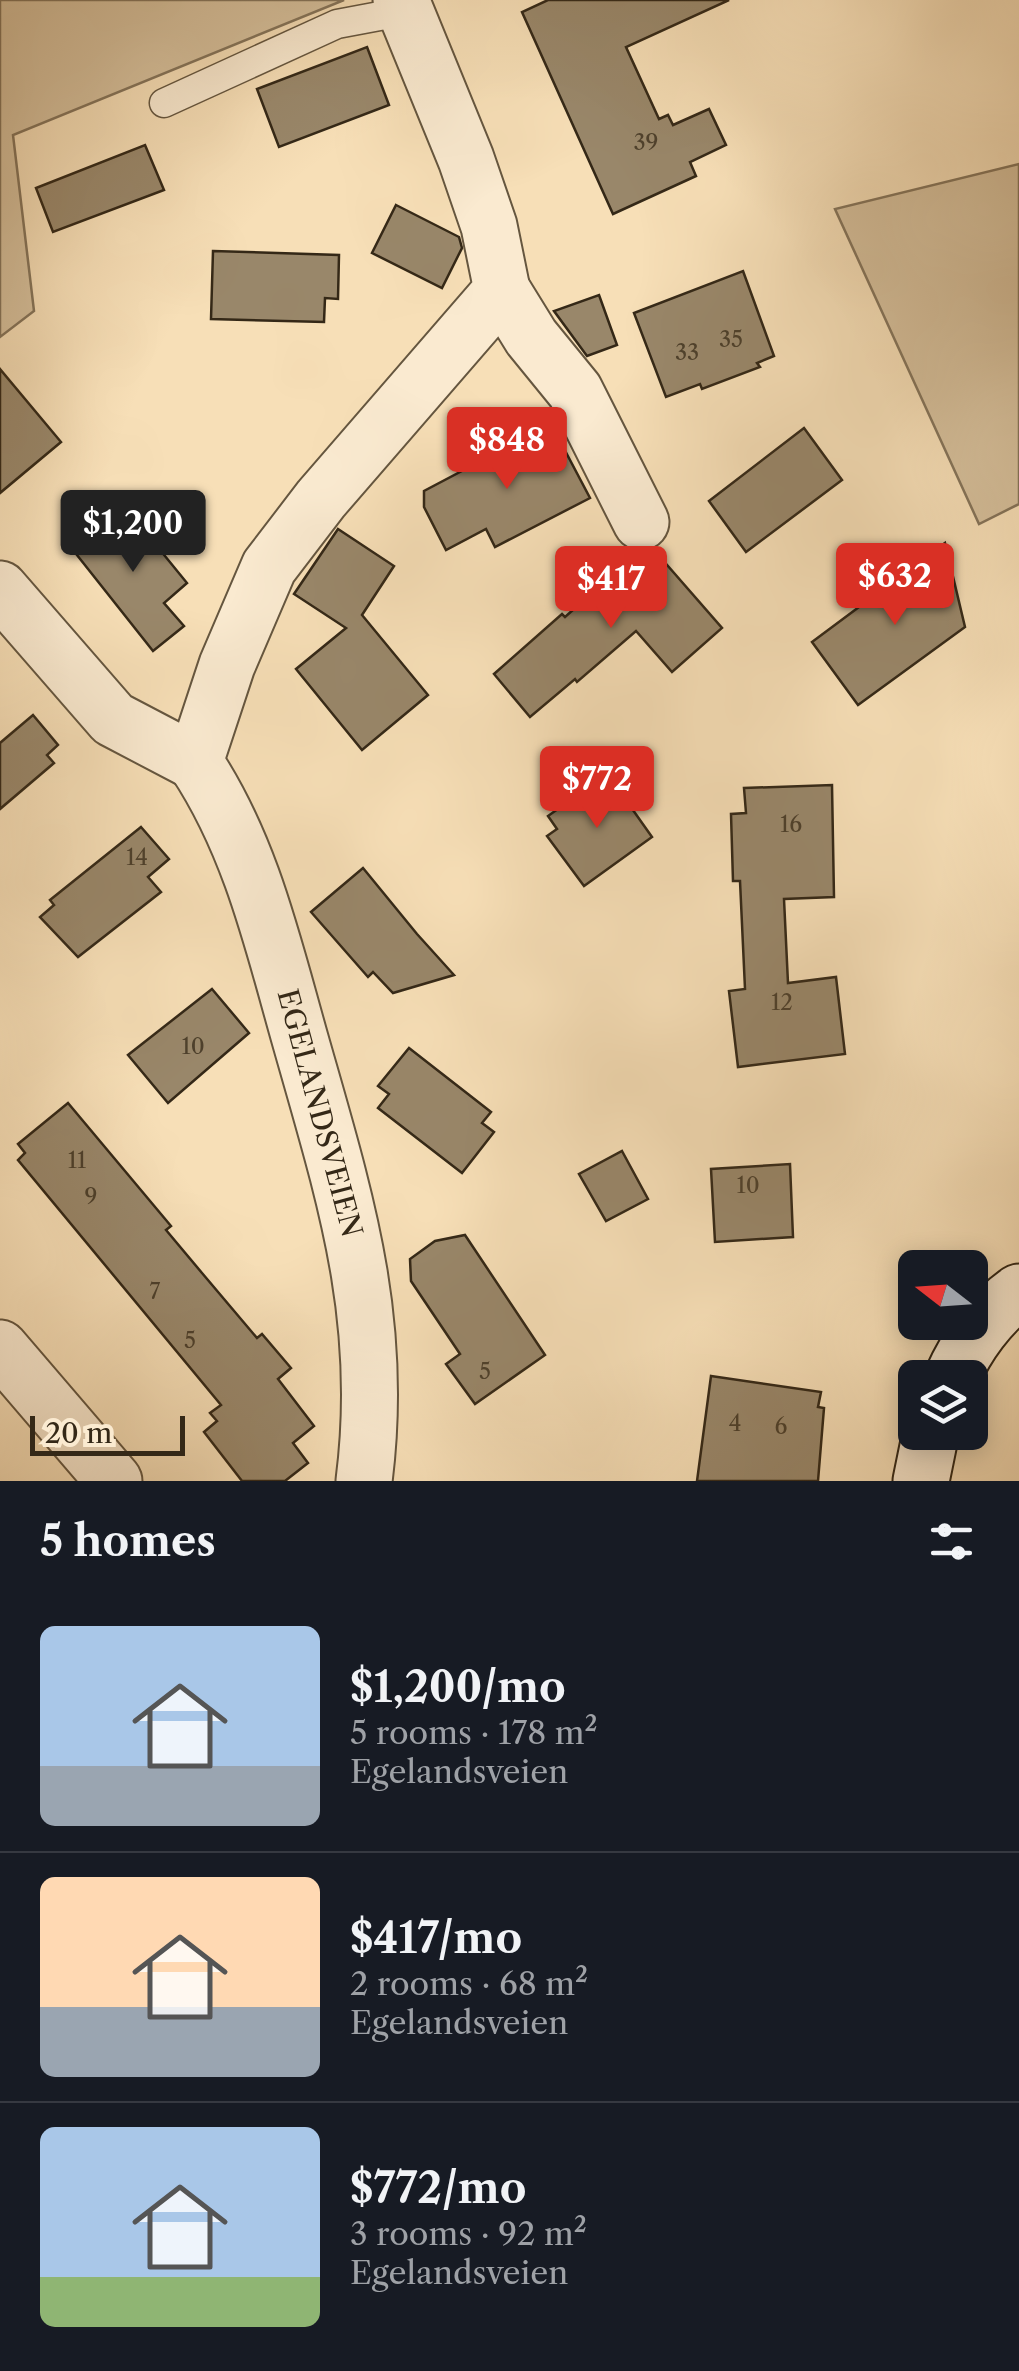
<!DOCTYPE html>
<html lang="en">
<head>
<meta charset="utf-8">
<style>
  body { margin:0; font-family:"Libre Caslon Text",serif; background:#20242c; color:#f1f3f6; height:100vh; display:flex; flex-direction:column; font-size:38px; white-space:nowrap }
  * { box-sizing:border-box; margin:0 }
  p { font-size:32px; color:#9ea1a6 }
  .icon { flex:none; width:55px; height:55px; fill:none; stroke:currentColor; stroke-width:2; stroke-linecap:round; stroke-linejoin:round }
  .map { position:relative; height:1481px; overflow:hidden }
  .side { display:flex; flex-direction:column; background:#171b24; flex:1 }
  .side>* { flex:none }
  .needle { width:65px; rotate:287deg }
  .tools { position:absolute; left:898px; top:1250px; display:grid; gap:20px }
  .tools a { display:grid; place-items:center; width:90px; height:90px; border-radius:15px; background:#171b24; box-shadow:0 5px 25px #0003; font-size:50px }
  .scale { position:absolute; left:30px; bottom:25px; width:155px; box-sizing:border-box; padding-left:10px; border:5px solid #342817; border-top:0; font-size:28px; line-height:35px; white-space:nowrap; color:#342817; -webkit-text-stroke:8px #faead0; paint-order:stroke }
  .price { position:absolute; translate:-50% -85px; padding:0 22px; border-radius:10px; background:#d93025; color:#fff; font-size:32px; line-height:65px; filter:drop-shadow(0 2px 5px #0008) }
  .price::after { content:''; position:absolute; left:50%; top:60px; width:30px; height:22px; margin-left:-15px; background:inherit; clip-path:polygon(0 0,100% 0,50% 100%) }
  .price.current { background:#222; color:#fff }
  ul { padding:0; list-style:none }
  li { display:flex; align-items:center; gap:30px; height:250px; padding:0 40px }
  li+li { border-top:2px solid #363941 }
  li span { display:grid; place-items:center; flex:none; width:280px; height:200px; border-radius:15px; color:#555 }
  li>.icon { margin-inline-start:auto }
  span .icon { width:120px; height:120px; fill:#fffc; stroke-width:1 }
  li b { font-size:42px }
  h2 { display:flex; justify-content:space-between; align-items:center; height:120px; padding:0 40px; font-size:42px }
  .map>svg:first-child { display:block }
</style>
</head>
<body>
<div class="map">
<svg width="1019" height="1481" viewBox="0 0 1019 1481">
  <rect width="100%" height="100%" fill="#f7dfb7"/>
  <filter id="stains"><feTurbulence type="fractalNoise" baseFrequency=".002" numOctaves="4"/><feColorMatrix values="0 0 0 0 .2 0 0 0 0 .09 0 0 0 0 .02 0 0 0 .5 -.17"/></filter>
  <radialGradient id="worn" r=".72"><stop offset=".6" stop-color="#630" stop-opacity="0"/><stop offset="1" stop-color="#630" stop-opacity=".3"/></radialGradient>
  <!-- green -->
  <g fill="#d6c09c" stroke="#85745a" stroke-width="2.5">
    <path d="M 0,0 L 344,0 L 13,135 L 34,311 L 0,337 Z"/>
    <path d="M 1019,164 L 1019,504 L 979,524 L 835,209 Z"/>
  </g>
  <!-- building -->
  <g fill="#99876a" stroke="#342817" stroke-width="2.5">
    <path d="M 548,0 L 729,0 L 626,47 L 659,119 L 668,115 L 673,125 L 709,109 L 726,145 L 690,162 L 696,176 L 613,214 L 522,12 Z"/>
    <path d="M 367,47 L 389,105 L 279,147 L 257,89 Z"/>
    <path d="M 145,145 L 164,190 L 53,232 L 36,188 Z"/>
    <path d="M 396,205 L 459,237 L 462,248 L 442,288 L 372,253 Z"/>
    <path d="M 213,251 L 339,255 L 338,299 L 325,298 L 324,322 L 211,319 Z"/>
    <path d="M 743,271 L 774,356 L 757,363 L 760,367 L 702,389 L 700,384 L 666,397 L 634,313 Z"/>
    <path d="M 599,295 L 617,345 L 587,356 L 554,311 Z"/>
    <path d="M 0,369 L 61,442 L 0,493 Z"/>
    <path d="M 551,424 L 590,498 L 495,547 L 486,529 L 446,550 L 424,507 L 424,491 Z"/>
    <path d="M 804,428 L 842,480 L 746,552 L 709,501 Z"/>
    <path d="M 125,507 L 187,583 L 164,603 L 184,626 L 153,651 L 69,545 L 97,522 L 101,527 Z"/>
    <path d="M 338,529 L 394,566 L 362,615 L 428,695 L 362,750 L 296,669 L 346,628 L 294,594 Z"/>
    <path d="M 945,543 L 965,627 L 858,705 L 812,642 Z"/>
    <path d="M 654,550 L 722,628 L 672,672 L 636,631 L 577,682 L 575,679 L 530,717 L 494,674 L 562,614 L 565,617 L 637,553 Z"/>
    <path d="M 33,715 L 58,745 L 47,755 L 54,763 L 0,809 L 0,743 Z"/>
    <path d="M 611,779 L 652,837 L 584,886 L 547,836 L 557,829 L 548,816 L 593,784 L 597,789 Z"/>
    <path d="M 832,785 L 834,897 L 784,899 L 788,983 L 836,977 L 845,1054 L 738,1067 L 729,991 L 745,989 L 740,881 L 733,881 L 731,814 L 746,813 L 744,788 Z"/>
    <path d="M 141,827 L 169,859 L 148,877 L 161,892 L 78,957 L 40,917 L 54,905 L 50,900 Z"/>
    <path d="M 363,868 L 417,934 L 454,975 L 393,993 L 373,972 L 368,977 L 311,912 Z"/>
    <path d="M 212,989 L 249,1033 L 168,1103 L 128,1055 Z"/>
    <path d="M 409,1048 L 491,1112 L 482,1123 L 494,1132 L 462,1173 L 378,1108 L 389,1094 L 378,1086 Z"/>
    <path d="M 68,1103 L 171,1226 L 166,1230 L 202,1273 L 257,1338 L 262,1334 L 291,1368 L 278,1379 L 314,1426 L 293,1443 L 308,1463 L 285,1481 L 242,1481 L 204,1432 L 217,1421 L 210,1413 L 221,1405 L 18,1160 L 25,1153 L 18,1144 Z"/>
    <path d="M 622,1151 L 648,1199 L 606,1221 L 579,1174 Z"/>
    <path d="M 790,1164 L 793,1237 L 715,1242 L 711,1169 Z"/>
    <path d="M 465,1235 L 545,1355 L 475,1404 L 446,1364 L 460,1354 L 411,1281 L 410,1259 L 435,1241 Z"/>
    <path d="M 711,1376 L 821,1392 L 818,1407 L 824,1408 L 818,1481 L 697,1481 Z"/>
  </g>
  <g fill="none" stroke-linecap="round" stroke-linejoin="round">
    <defs>
      <path id="lane" d="M 164,103 L 337,24 L 385,15 L 407,19"/>
      <g id="street">
        <path d="M 502,290 L 531,337 L 575,391 L 641,522"/>
        <path d="M 0,589 L 113,719 L 195,762"/>
        <path d="M 0,1348 L 114,1481"/>
        <path d="M 364,1481 C 385,1318 344,1194 300,1039 C 273,944 251,846 195,762 L 227,665 L 269,567 L 321,499 L 502,290 L 489,226 L 466,159 L 401,0"/>
      </g>
      <g id="secondary">
        <path d="M 952,1378 C 966,1346 990,1312 1019,1292"/>
        <path d="M 921,1481 L 931,1432"/>
      </g>
    </defs>
    <!-- lane casing -->
    <use href="#lane" stroke="#65563f" stroke-width="31"/>
    <!-- street casing -->
    <use href="#street" stroke="#65563f" stroke-width="59"/>
    <!-- secondary casing -->
    <use href="#secondary" stroke="#342817" stroke-width="59"/>
    <!-- lane -->
    <use href="#lane" stroke="#faead0" stroke-width="28"/>
    <!-- street -->
    <use href="#street" stroke="#faead0" stroke-width="55"/>
    <!-- secondary -->
    <use href="#secondary" stroke="#faead0" stroke-width="55"/>
  </g>
  <g text-anchor="middle" stroke-width="10" stroke-linejoin="round" paint-order="stroke">
    <!-- number labels -->
    <g font-size="22" fill="#4d402c">
      <text x="646" y="150">39</text>
      <text x="731" y="347">35</text>
      <text x="687" y="360">33</text>
      <text x="791" y="832">16</text>
      <text x="137" y="865">14</text>
      <text x="782" y="1010">12</text>
      <text x="193" y="1054">10</text>
      <text x="77" y="1168">11</text>
      <text x="748" y="1193">10</text>
      <text x="91" y="1204">9</text>
      <text x="155" y="1299">7</text>
      <text x="190" y="1348">5</text>
      <text x="485" y="1379">5</text>
      <text x="735" y="1431">4</text>
      <text x="781" y="1434">6</text>
    </g>
    <!-- street labels -->
    <g font-size="28" fill="#342817" stroke="#faead0">
      <text transform="translate(320 1113) rotate(75)" y="10">EGELANDSVEIEN</text>
    </g>
  </g>
  <rect width="100%" height="100%" filter="url(#stains)"/>
  <rect width="100%" height="100%" fill="url(#worn)"/>
</svg>
<div class="tools">
<a><svg class="needle" viewBox="-14 -14 28 28"><path d="M0-13l5 13h-10z" fill="#e53935"/><path d="M0 13l5-13h-10z" fill="#9ea1a6"/></svg></a>
<a><svg class="icon" aria-label="layers" viewBox="0 0 24 24"><path d="M12 4l9 5-9 5-9-5zM3 14l9 5 9-5"/></svg></a>
</div>
<div class="scale">20 m</div>
<b class="price" style="left:507px;top:492px">$848</b>
<b class="price current" style="left:133px;top:575px">$1,200</b>
<b class="price" style="left:895px;top:628px">$632</b>
<b class="price" style="left:611px;top:631px">$417</b>
<b class="price" style="left:597px;top:831px">$772</b>
</div>
<section class="side">
<h2>5 homes<svg class="icon" aria-label="filters" viewBox="0 0 24 24"><path d="M4 7h16M4 17h16"/><circle cx="9" cy="7" r="2"/><circle cx="15" cy="17" r="2"/></svg></h2>
<ul>
<li><span style="background:linear-gradient(#a9c7e8 70%,#9aa5b1 0)"><svg class="icon" aria-label="home" viewBox="0 0 24 24"><path d="M3 11l9-7 9 7M6 9v11h12V9"/></svg></span><div><b>$1,200/mo</b><p>5 rooms · 178 m²</p><p>Egelandsveien</p></div></li>
<li><span style="background:linear-gradient(#ffd9b3 65%,#9aa5b1 0)"><svg class="icon" aria-label="home" viewBox="0 0 24 24"><path d="M3 11l9-7 9 7M6 9v11h12V9"/></svg></span><div><b>$417/mo</b><p>2 rooms · 68 m²</p><p>Egelandsveien</p></div></li>
<li><span style="background:linear-gradient(#a9c7e8 75%,#8fb573 0)"><svg class="icon" aria-label="home" viewBox="0 0 24 24"><path d="M3 11l9-7 9 7M6 9v11h12V9"/></svg></span><div><b>$772/mo</b><p>3 rooms · 92 m²</p><p>Egelandsveien</p></div></li>
</ul>
</section>
</body>
</html>
